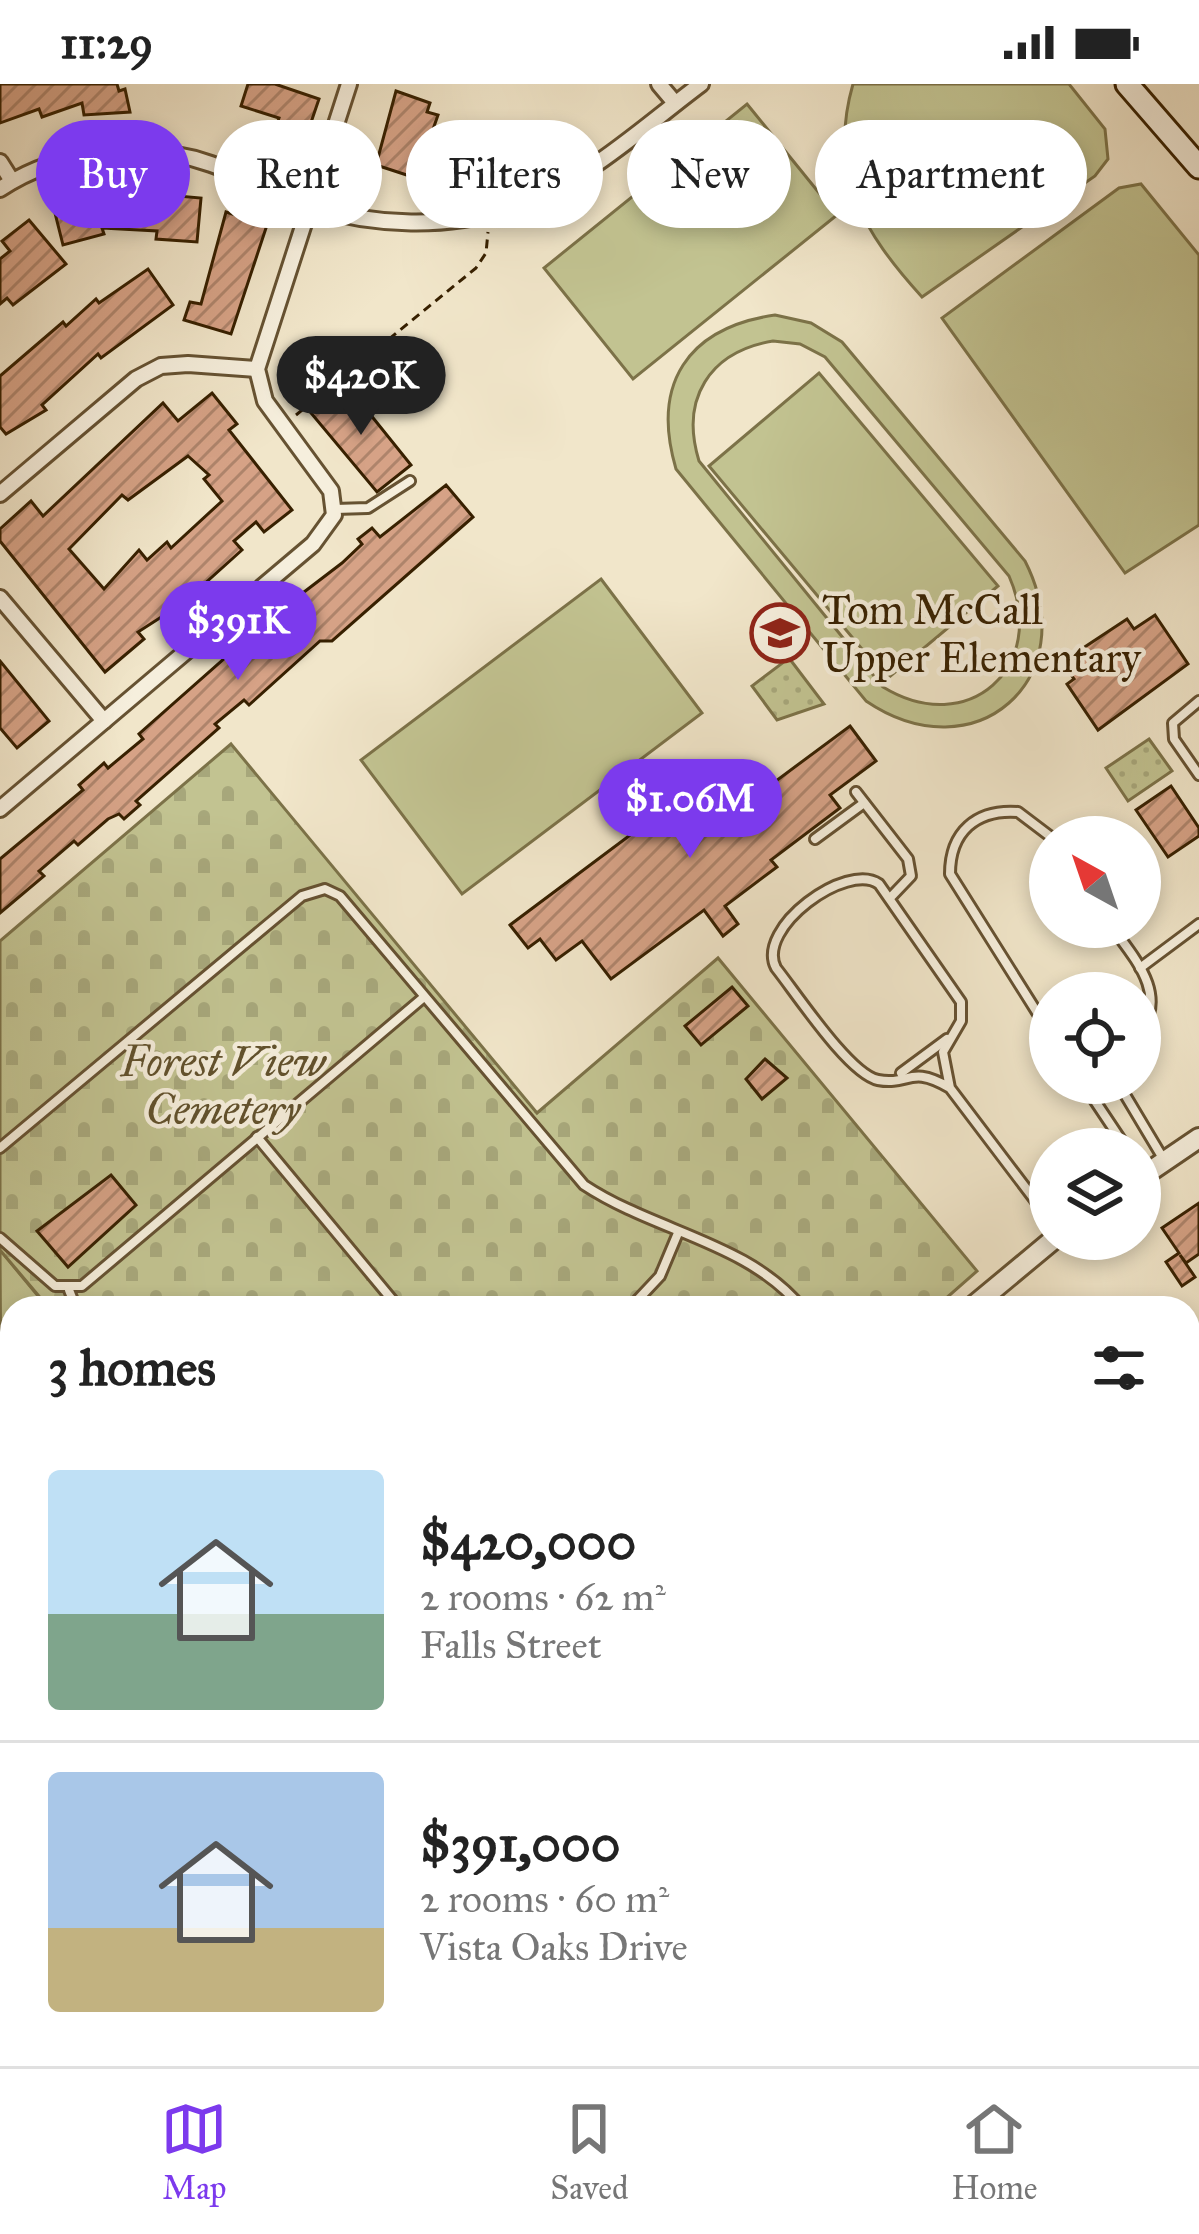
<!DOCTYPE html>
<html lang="en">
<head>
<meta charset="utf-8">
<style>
  body { margin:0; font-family:"IM FELL Great Primer",serif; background:#f2f2f2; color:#222; height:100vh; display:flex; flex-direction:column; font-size:45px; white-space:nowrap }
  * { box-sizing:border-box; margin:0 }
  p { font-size:39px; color:#767676 }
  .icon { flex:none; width:66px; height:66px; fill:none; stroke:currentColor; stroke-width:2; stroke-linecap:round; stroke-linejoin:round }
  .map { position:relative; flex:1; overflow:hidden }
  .details { position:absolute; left:0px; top:1212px; width:1200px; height:771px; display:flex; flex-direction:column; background:#fff; border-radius:36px 36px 0 0; box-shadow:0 6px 18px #0003 }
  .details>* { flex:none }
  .top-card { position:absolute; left:36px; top:36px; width:1128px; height:108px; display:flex; gap:24px }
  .needle { width:78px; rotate:320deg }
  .tools { position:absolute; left:1029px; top:732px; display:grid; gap:24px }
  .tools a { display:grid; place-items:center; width:132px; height:132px; border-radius:50%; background:#fff; box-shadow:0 6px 18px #0003; font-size:60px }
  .price { position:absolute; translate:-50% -102px; padding:0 27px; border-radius:42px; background:#7c3aed; color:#fff; font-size:39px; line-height:78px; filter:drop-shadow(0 3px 6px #0008) }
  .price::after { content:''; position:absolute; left:50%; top:72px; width:36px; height:27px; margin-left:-18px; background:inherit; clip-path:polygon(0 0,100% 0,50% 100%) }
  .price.current { background:#222; color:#fff }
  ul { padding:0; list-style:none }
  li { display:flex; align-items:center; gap:36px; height:300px; padding:0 48px }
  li+li { border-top:3px solid #e0e0e0 }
  li span { display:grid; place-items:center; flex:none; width:336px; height:240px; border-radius:12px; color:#555 }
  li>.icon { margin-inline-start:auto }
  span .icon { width:144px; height:144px; fill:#fffc; stroke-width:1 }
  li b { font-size:51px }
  h2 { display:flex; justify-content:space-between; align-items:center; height:144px; padding:0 48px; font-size:51px }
  .pill { padding:0 42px; border-radius:54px; background:#fff; box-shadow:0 6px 18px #0003; font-size:42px; line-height:108px }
  .pill.current { background:#7c3aed; color:#fff }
  .status { display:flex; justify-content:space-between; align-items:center; height:84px; padding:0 60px; background:#fff; direction:ltr }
  .status svg { height:33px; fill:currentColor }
  .menu { display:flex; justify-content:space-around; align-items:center; height:168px; border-top:3px solid #e0e0e0; background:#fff; font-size:33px; color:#767676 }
  .menu a { display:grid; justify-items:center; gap:6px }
  .menu .current { color:#7c3aed }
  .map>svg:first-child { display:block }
</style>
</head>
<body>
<div class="status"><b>11:29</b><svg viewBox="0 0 49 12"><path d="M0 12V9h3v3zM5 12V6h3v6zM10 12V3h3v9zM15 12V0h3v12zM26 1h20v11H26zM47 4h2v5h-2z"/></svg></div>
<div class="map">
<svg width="1199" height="1982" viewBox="0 0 1199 1982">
  <defs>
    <pattern id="forest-firs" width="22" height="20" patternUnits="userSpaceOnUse" patternTransform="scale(3)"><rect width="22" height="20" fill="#c2c391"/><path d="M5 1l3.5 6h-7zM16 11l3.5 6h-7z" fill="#a7a77b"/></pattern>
    <pattern id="cemetery-stones" width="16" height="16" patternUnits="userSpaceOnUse" patternTransform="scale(3)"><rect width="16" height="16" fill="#c2c391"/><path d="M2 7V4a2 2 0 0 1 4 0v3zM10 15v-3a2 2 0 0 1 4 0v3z" fill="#a7a77b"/></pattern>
    <pattern id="park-dots" width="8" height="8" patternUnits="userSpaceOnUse" patternTransform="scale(3)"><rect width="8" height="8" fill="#c2c391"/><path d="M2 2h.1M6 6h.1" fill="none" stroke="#a7a77b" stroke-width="1.8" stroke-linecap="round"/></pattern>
    <pattern id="building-hatch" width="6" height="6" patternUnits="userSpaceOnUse" patternTransform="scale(3)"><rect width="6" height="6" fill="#d6a286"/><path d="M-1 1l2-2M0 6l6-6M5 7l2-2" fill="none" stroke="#ae846b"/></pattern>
  </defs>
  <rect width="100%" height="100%" fill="#f1e6ca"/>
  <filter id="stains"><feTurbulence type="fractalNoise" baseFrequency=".00167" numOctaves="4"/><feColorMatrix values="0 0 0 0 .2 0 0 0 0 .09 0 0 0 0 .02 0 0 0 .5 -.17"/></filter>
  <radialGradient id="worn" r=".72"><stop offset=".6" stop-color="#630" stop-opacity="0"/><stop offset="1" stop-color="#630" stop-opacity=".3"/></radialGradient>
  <!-- green -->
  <g fill="#c2c391" stroke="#7c7248" stroke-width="3" fill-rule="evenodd">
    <path d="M 853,0 L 1069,0 L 1105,45 L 1108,75 L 1095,92 L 922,213 C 864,149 827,90 853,0 Z"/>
    <path d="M 747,20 L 837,131 L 633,295 L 544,184 Z"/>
    <path d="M 1141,100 L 1199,171 L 1199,441 L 1125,489 L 942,234 L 1119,104 Z"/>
    <path d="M 775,231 L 811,239 L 842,258 L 1025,477 C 1085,595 975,691 866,617 L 676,385 C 651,300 687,244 775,231 ZM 773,257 L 800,260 L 825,273 L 1009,492 C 1049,583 968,655 883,603 L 699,377 C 680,315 709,268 773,257 Z"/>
    <path d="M 819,289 L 998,502 L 887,595 L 709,382 Z"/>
    <path d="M 601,495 L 702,629 L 462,810 L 361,676 Z"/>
    <path d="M 0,1166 L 48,1224 L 12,1224 L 12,1796 L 4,1804 Z"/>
    <path d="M 1199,1295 L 1199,1982 L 810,1982 L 793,1971 L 1188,1971 L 1188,1301 Z"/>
  </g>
  <!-- forest -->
  <path fill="url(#forest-firs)" stroke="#7c7248" stroke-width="3" d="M 626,1971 L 793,1971 L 810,1982 L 592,1982 Z"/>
  <!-- cemetery -->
  <path fill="url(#cemetery-stones)" stroke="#7c7248" stroke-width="3" d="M 231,660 L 537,1029 L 718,874 L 977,1187 L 935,1224 L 49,1224 L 0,1166 L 0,857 Z"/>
  <!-- park -->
  <g fill="url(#park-dots)" stroke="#7c7248" stroke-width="3">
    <path d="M 789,574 L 824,620 L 777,636 L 752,602 Z"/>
    <path d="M 1149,655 L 1172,687 L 1128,717 L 1106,684 Z"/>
  </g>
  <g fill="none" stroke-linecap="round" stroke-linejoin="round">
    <!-- stream -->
    <g stroke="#73806b" stroke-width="4.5">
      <path d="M 0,1779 L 12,1793"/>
      <path d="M 184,1971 L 207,1982"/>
    </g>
  </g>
  <!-- building -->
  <g fill="url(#building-hatch)" stroke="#372000" stroke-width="3" fill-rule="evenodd">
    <path d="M 0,0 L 117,0 L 119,7 L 125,5 L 130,28 L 84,31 L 82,19 L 42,33 L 39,25 L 0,39 Z"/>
    <path d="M 248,0 L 275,0 L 319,15 L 305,56 L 275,46 L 279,34 L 241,22 Z"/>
    <path d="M 396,7 L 430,19 L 427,28 L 438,31 L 416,94 L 376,81 Z"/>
    <path d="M 111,106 L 201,114 L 197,158 L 156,155 L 157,147 L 102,144 L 104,150 L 63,161 L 53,121 Z"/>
    <path d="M 226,128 L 267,141 L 231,250 L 184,236 L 190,218 L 201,220 Z"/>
    <path d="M 29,136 L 66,180 L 13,221 L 7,214 L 0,220 L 0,175 L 10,167 L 2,157 Z"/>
    <path d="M 148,185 L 173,221 L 101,274 L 98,270 L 42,321 L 46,326 L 6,350 L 0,343 L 0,292 L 63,238 L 66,242 L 96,215 L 99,219 Z"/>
    <path d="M 345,299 L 411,381 L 377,408 L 311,329 Z"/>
    <path d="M 212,309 L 237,340 L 229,346 L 292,426 L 264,448 L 256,438 L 234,457 L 242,466 L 183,519 L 138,548 L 144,555 L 105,588 L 0,457 L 0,445 L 31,417 L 43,432 L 163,319 L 178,337 ZM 188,372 L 209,391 L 204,395 L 222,417 L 171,464 L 167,458 L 147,476 L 139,466 L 104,505 L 69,465 L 122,411 L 128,416 Z"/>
    <path d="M 446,401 L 473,433 L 332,557 L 320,557 L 249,621 L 244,616 L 215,640 L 219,644 L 136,717 L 140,721 L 124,735 L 119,730 L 108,735 L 78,761 L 74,757 L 39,787 L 44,792 L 0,829 L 0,775 L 83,706 L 79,701 L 104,679 L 108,684 L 143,655 L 139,650 L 270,534 L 342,479 L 362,460 L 358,455 L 372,444 L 380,453 Z"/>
    <path d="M 1155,531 L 1188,580 L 1098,646 L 1067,600 L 1074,595 L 1062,578 L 1127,535 L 1134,545 Z"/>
    <path d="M 0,577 L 49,637 L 17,664 L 0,644 Z"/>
    <path d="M 850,642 L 876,677 L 830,711 L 840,724 L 771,776 L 777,783 L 725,822 L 738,840 L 723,852 L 704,826 L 611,895 L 582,857 L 556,876 L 540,855 L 528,864 L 510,841 L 713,689 L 716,693 L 726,686 L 749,717 Z"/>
    <path d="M 1171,702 L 1199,744 L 1199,752 L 1168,773 L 1136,726 Z"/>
    <path d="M 732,903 L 748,922 L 701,961 L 685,942 Z"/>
    <path d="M 765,975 L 787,994 L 762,1015 L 746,995 Z"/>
    <path d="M 111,1091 L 136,1121 L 68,1183 L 37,1147 Z"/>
    <path d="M 1199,1119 L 1199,1170 L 1186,1179 L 1180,1171 L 1195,1193 L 1182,1202 L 1166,1178 L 1179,1169 L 1162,1144 Z"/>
  </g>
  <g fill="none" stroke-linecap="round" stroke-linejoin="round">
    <defs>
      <g id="service">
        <path d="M 335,425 L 368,424 L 410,397"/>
        <path d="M 1199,617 L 1173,639 L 1174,655 L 1199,691"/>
        <path d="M 856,708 L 908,775 L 911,792 L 890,814"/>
        <path d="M 815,755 L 864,719"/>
        <path d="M 1112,843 C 1135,875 1168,910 1140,949"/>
        <path d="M 1140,884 L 1199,840"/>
        <path d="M 1050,949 L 950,790 C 950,748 976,725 1018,728 L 1051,753"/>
        <path d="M 901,989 L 947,955"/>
        <path d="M 1083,999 L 1127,1065"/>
        <path d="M 1118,999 L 1164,1076"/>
        <path d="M 950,1004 C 909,980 910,1002 878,996 C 849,990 796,909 776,884 C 755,844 847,777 879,800 L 961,918 L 961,937 L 943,968 L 950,1004 L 1050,1136"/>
        <path d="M 257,1053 L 399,1224"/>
        <path d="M 0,1064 L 302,812 L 325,805 L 340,812 L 584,1101 C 655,1148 748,1158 802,1224"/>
        <path d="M 0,1154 L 55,1202 L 82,1202 L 424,913"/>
        <path d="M 69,1206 L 76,1224"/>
        <path d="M 205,1224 L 226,1224"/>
        <path d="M 630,1224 L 660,1192 L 678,1149"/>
        <path d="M 1188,1267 L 1199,1280"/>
      </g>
      <g id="minor">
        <path d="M 659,0 L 675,19"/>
        <path d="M 0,78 L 12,97"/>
        <path d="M 0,105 C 59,66 144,56 211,80 C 246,92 277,113 312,123 C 375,142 447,145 510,124 C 581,102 642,44 701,0"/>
        <path d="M 0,410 L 136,295 L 161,282 L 188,280 L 257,285"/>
        <path d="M 0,514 L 104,637"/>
        <path d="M 0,725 L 313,460 L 334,431 L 331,407 L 265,317 L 257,285 L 349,0"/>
      </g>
      <g id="tertiary">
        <path d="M 1140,1094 L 1199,1054"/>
        <path d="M 971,1224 L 1054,1155"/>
        <path d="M 583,1971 L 589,1982"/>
      </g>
      <path id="secondary" d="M 1127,0 L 1199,83"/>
    </defs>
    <!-- service casing -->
    <use href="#service" stroke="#665232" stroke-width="14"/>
    <!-- minor casing -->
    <use href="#minor" stroke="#665232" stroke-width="20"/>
    <!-- tertiary casing -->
    <use href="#tertiary" stroke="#665232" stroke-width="24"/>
    <!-- secondary casing -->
    <use href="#secondary" stroke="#372000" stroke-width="27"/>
    <!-- path -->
    <path stroke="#372000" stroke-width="3" stroke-dasharray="9 6" stroke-linecap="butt" d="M 296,331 L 476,184 L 486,169 L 488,148"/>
    <!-- service -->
    <use href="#service" stroke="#f6efdd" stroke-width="8"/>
    <!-- minor -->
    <use href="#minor" stroke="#f6efdd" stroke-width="14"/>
    <!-- tertiary -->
    <use href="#tertiary" stroke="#f6efdd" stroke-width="18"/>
    <!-- secondary -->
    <use href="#secondary" stroke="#f6efdd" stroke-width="21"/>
  </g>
  <!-- icons -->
  <defs>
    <symbol id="school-ring" viewBox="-11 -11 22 22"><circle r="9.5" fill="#f6efdd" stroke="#8f2418" stroke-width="1.5"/><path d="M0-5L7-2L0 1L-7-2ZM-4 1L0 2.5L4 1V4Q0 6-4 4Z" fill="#8f2418"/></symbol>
  </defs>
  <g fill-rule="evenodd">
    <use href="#school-ring" x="747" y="516" width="66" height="66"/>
  </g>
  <g text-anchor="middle" stroke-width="9" stroke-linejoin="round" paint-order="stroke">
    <!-- poi labels -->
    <g font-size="42" fill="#372000" stroke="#f6efdd" text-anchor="start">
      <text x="822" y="540">Tom McCall<tspan x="822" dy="48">Upper Elementary</tspan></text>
    </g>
    <!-- park labels -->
    <g font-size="42" font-style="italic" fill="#61512c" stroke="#f6efdd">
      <text x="223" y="992">Forest View<tspan x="223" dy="48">Cemetery</tspan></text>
    </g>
  </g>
  <rect width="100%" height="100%" filter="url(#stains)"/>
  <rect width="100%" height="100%" fill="url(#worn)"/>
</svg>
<div class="tools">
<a><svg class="needle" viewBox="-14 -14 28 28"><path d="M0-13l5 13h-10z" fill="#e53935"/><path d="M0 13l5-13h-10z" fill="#767676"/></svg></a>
<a><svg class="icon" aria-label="locate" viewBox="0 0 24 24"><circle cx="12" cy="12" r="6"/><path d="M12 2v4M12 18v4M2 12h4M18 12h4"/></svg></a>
<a><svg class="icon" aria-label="layers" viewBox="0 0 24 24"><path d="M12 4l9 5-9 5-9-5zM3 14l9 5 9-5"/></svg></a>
</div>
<b class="price current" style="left:361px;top:354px">$420K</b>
<b class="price" style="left:238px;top:599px">$391K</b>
<b class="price" style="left:690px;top:777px">$1.06M</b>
<div class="top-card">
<a class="pill current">Buy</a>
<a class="pill">Rent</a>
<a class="pill">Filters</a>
<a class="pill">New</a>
<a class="pill">Apartment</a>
</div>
<section class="details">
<h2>3 homes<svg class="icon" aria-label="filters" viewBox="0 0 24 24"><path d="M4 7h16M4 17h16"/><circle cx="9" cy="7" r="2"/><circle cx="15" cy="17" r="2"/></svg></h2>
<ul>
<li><span style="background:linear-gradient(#bfe0f5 60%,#7fa58c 0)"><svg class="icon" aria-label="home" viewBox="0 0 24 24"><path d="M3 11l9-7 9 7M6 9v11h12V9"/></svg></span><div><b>$420,000</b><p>2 rooms · 62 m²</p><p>Falls Street</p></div></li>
<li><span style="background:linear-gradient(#a9c7e8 65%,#c2b280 0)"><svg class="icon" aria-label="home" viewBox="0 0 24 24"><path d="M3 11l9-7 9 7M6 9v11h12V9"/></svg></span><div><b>$391,000</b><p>2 rooms · 60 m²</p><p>Vista Oaks Drive</p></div></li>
</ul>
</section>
</div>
<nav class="menu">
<a class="current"><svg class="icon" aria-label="map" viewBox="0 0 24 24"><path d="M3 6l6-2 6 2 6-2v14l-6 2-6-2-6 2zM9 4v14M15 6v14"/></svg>Map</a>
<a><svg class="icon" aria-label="saved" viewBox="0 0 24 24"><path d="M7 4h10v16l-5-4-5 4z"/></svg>Saved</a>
<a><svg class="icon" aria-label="home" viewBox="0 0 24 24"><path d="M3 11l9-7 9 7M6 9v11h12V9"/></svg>Home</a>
</nav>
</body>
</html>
